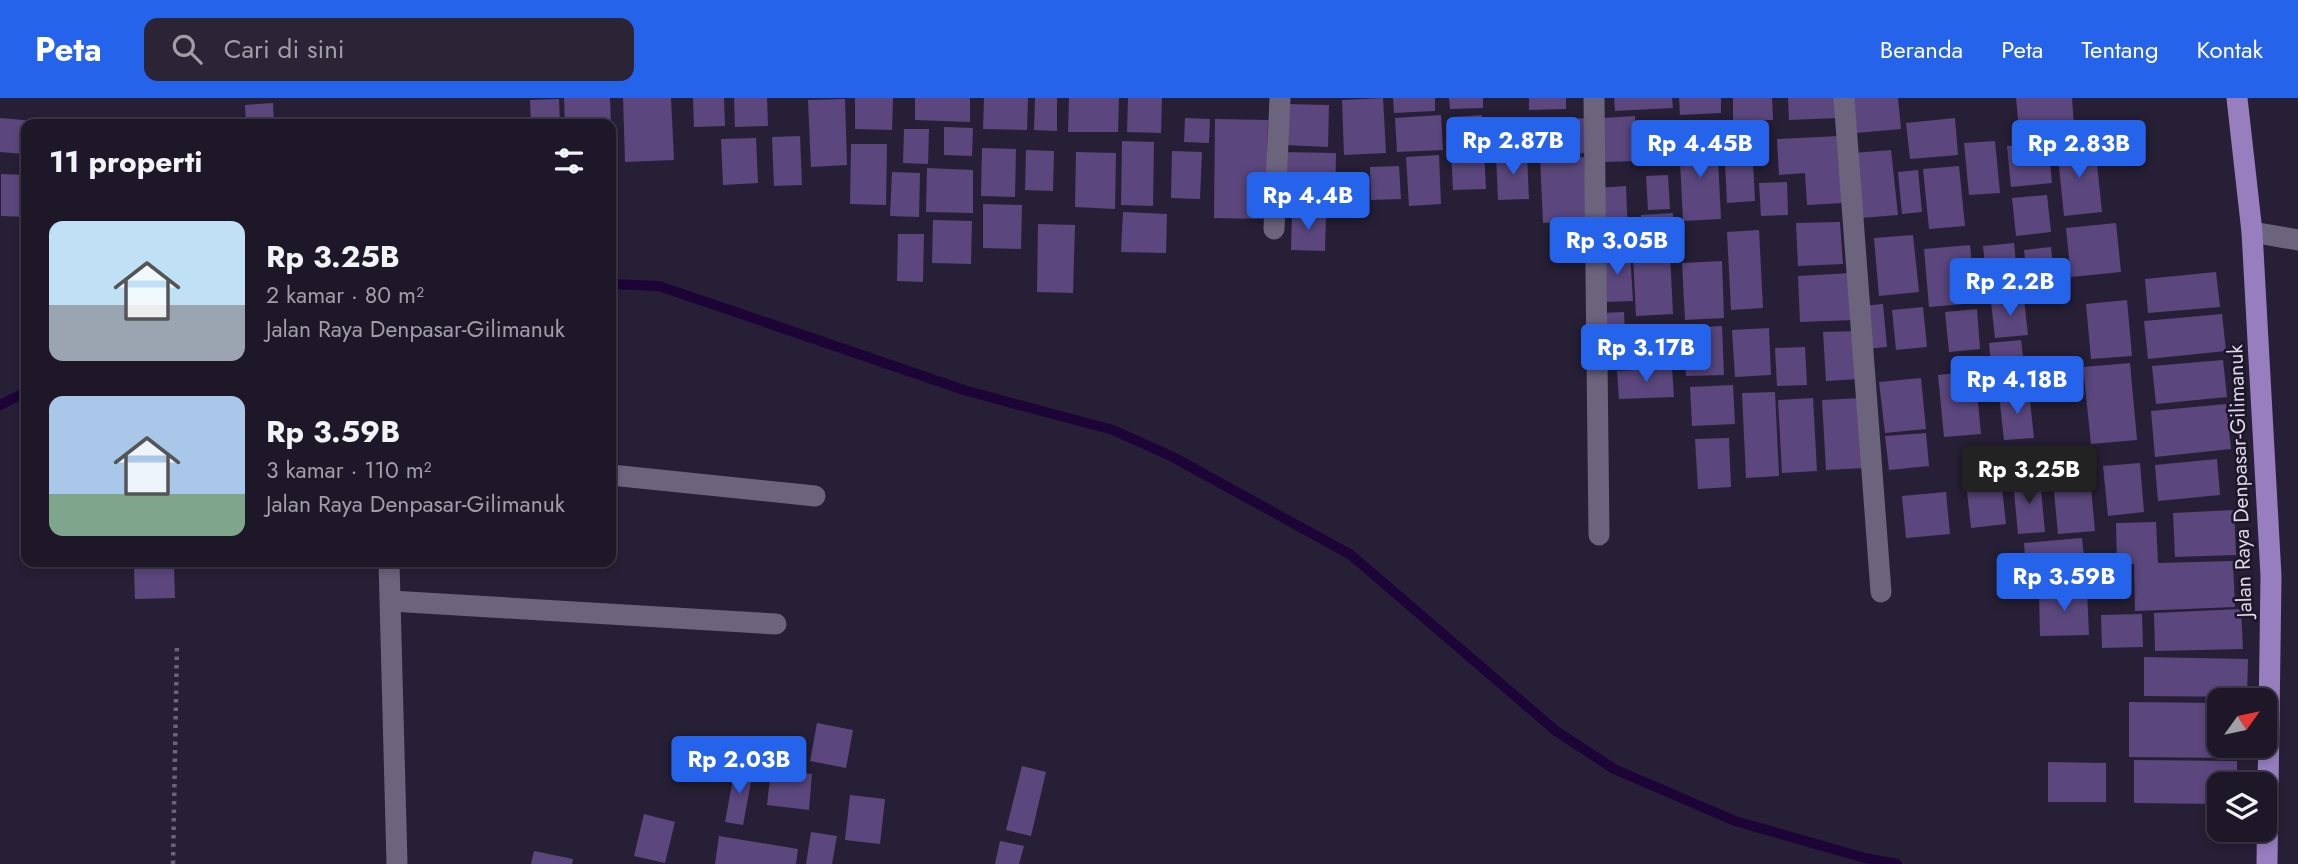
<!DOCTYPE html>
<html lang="id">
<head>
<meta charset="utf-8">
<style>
  body { margin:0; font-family:Jost,sans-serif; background:#2a2434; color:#f1f3f6; height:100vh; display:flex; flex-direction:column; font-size:26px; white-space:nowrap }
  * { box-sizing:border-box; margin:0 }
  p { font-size:23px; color:#a09fa8 }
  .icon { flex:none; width:38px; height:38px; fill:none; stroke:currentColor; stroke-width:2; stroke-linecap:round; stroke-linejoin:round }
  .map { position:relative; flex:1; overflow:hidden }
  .sheet { position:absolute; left:21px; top:21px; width:595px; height:448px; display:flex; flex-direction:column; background:#1d1728; border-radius:14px; box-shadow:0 4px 10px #0003,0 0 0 2px #3b3645 }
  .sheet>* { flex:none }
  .needle { width:46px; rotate:57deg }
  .tools { position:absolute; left:2207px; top:590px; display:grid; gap:14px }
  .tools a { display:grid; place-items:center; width:70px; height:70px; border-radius:14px; background:#1d1728; box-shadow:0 4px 10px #0003,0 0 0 2px #3b3645; font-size:35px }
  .price { position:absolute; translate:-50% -60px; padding:0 16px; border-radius:7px; background:#2563eb; color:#fff; font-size:23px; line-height:46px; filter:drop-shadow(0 2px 4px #0008) }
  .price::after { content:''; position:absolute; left:50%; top:42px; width:21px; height:16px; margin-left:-10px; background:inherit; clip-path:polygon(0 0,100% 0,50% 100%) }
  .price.active { background:#222; color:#fff }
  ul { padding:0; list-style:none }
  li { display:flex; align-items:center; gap:21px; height:175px; padding:0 28px }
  li span { display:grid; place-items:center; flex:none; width:196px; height:140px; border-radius:14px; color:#555 }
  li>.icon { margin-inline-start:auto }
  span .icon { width:84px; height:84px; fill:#fffc; stroke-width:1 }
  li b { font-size:30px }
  h2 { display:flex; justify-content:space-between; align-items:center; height:84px; padding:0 28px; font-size:30px }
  header { display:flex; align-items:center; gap:42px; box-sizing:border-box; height:98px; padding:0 35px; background:#2563eb; color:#fff }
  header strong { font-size:33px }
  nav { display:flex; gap:38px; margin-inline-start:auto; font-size:24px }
  .search { width:490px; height:63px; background:#2a2434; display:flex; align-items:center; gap:18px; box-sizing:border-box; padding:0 24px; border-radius:14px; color:#a09fa8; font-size:26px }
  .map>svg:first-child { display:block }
</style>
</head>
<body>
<header>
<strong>Peta</strong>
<div class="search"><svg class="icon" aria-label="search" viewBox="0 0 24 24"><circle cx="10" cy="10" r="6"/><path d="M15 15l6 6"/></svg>Cari di sini</div>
<nav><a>Beranda</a><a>Peta</a><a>Tentang</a><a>Kontak</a></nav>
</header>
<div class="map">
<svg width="2298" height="766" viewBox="0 0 2298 766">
  <rect width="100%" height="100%" fill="#271f35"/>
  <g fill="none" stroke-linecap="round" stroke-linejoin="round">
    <!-- stream -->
    <g stroke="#1c0436" stroke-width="10">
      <path d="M 611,186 L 659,188 L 967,293 L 1113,332 L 1173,359 L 1351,457 L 1556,633 L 1614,671 L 1735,723 L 1865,760 L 1897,766"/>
      <path d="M 0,307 L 26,294"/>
    </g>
  </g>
  <!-- building -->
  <g fill="#5b477d">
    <path d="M 564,0 L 610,0 L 611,26 L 565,26 Z"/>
    <path d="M 623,0 L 671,0 L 674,62 L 625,64 Z"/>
    <path d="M 693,0 L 724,0 L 725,28 L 694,29 Z"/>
    <path d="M 734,0 L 767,0 L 768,28 L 735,29 Z"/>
    <path d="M 855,0 L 893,0 L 892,32 L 855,31 Z"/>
    <path d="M 915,0 L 970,0 L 970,24 L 915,22 Z"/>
    <path d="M 984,0 L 1028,0 L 1027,32 L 983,31 Z"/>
    <path d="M 1035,0 L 1057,0 L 1057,33 L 1034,32 Z"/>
    <path d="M 1069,0 L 1119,0 L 1118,34 L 1068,34 Z"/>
    <path d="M 1128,0 L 1162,0 L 1161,35 L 1127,34 Z"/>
    <path d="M 1383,0 L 1386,55 L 1344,57 L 1342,2 Z"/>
    <path d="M 1393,0 L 1435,0 L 1435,13 L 1394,15 Z"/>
    <path d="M 1449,0 L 1483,0 L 1483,10 L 1450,11 Z"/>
    <path d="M 1529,0 L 1566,0 L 1566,11 L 1529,12 Z"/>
    <path d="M 1614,0 L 1672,0 L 1673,10 L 1615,13 Z"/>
    <path d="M 1679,0 L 1721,0 L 1721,15 L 1680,17 Z"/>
    <path d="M 1733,0 L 1772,0 L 1773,22 L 1733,23 Z"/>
    <path d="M 1788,0 L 1837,0 L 1838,20 L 1789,22 Z"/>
    <path d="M 1852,0 L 1898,0 L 1901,31 L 1856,35 Z"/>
    <path d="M 2016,0 L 2072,0 L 2074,27 L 2019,32 Z"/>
    <path d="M 559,1 L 560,26 L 531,26 L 530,2 Z"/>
    <path d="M 845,1 L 847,67 L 811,69 L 808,2 Z"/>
    <path d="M 273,5 L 274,26 L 246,26 L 245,7 Z"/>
    <path d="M 1287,6 L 1329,7 L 1328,49 L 1285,47 Z"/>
    <path d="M 1441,17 L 1443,52 L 1397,54 L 1395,20 Z"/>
    <path d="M 1482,17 L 1483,47 L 1454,48 L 1453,19 Z"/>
    <path d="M 1635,18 L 1637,63 L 1605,64 L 1603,20 Z"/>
    <path d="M 0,20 L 46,24 L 45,26 L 26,26 L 26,56 L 0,54 Z"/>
    <path d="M 1185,20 L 1210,21 L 1209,45 L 1184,44 Z"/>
    <path d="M 1589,20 L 1591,55 L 1548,56 L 1547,22 Z"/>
    <path d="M 1955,20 L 1958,57 L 1910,61 L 1906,25 Z"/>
    <path d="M 1215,21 L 1268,22 L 1266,121 L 1214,120 Z"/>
    <path d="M 944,29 L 973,30 L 972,58 L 944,57 Z"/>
    <path d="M 904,31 L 929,31 L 928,66 L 903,65 Z"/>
    <path d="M 800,38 L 802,87 L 774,88 L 772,39 Z"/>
    <path d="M 1839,38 L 1843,105 L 1807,107 L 1805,75 L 1779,77 L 1777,41 Z"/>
    <path d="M 756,40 L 758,85 L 723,87 L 721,41 Z"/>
    <path d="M 1717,41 L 1721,121 L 1683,123 L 1679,43 Z"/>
    <path d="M 1122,43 L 1154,44 L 1153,108 L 1121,107 Z"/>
    <path d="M 1995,43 L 2000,95 L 1969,97 L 1964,45 Z"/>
    <path d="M 1752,44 L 1755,103 L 1727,105 L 1724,45 Z"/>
    <path d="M 2048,44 L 2052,85 L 2011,89 L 2007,48 Z"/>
    <path d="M 851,46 L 887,46 L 886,107 L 850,106 Z"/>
    <path d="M 2095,46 L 2102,114 L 2064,118 L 2057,49 Z"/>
    <path d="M 982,50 L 1016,51 L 1015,99 L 981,98 Z"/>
    <path d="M 1026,52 L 1054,53 L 1053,93 L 1025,92 Z"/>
    <path d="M 1484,52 L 1486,91 L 1453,92 L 1451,53 Z"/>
    <path d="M 1891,52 L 1898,117 L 1860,120 L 1853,55 Z"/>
    <path d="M 1172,53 L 1202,54 L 1200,101 L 1171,100 Z"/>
    <path d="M 1076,54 L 1116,55 L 1115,111 L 1075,109 Z"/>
    <path d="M 1282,54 L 1336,55 L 1335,112 L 1280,111 Z"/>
    <path d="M 1527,56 L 1529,101 L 1498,102 L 1496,57 Z"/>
    <path d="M 1439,57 L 1441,106 L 1409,108 L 1406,59 Z"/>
    <path d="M 1584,59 L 1587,123 L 1543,125 L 1540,60 Z"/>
    <path d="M 1399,68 L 1401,101 L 1371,102 L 1370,69 Z"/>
    <path d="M 1959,68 L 1965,128 L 1929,131 L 1923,71 Z"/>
    <path d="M 927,70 L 973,72 L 973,115 L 926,114 Z"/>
    <path d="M 1918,72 L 1922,114 L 1902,116 L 1898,74 Z"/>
    <path d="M 892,74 L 920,75 L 919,119 L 890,118 Z"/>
    <path d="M 1,76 L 26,77 L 26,119 L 1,118 Z"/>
    <path d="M 1668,77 L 1670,111 L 1648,112 L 1646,78 Z"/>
    <path d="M 1787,84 L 1788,117 L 1761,118 L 1759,85 Z"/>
    <path d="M 1626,88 L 1628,136 L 1599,138 L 1597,90 Z"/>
    <path d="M 2047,97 L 2051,134 L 2016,138 L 2012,100 Z"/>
    <path d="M 983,106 L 1022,107 L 1021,151 L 983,150 Z"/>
    <path d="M 1123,114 L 1167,116 L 1166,155 L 1121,154 Z"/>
    <path d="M 1292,115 L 1326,116 L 1325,153 L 1291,152 Z"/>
    <path d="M 1673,115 L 1674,143 L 1643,144 L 1641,117 Z"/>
    <path d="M 933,122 L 972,123 L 971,166 L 932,165 Z"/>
    <path d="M 1840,124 L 1843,166 L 1798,168 L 1796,125 Z"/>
    <path d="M 2116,125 L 2121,174 L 2071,179 L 2066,130 Z"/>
    <path d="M 1038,126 L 1075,127 L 1073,195 L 1037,194 Z"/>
    <path d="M 1759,132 L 1763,210 L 1731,212 L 1727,134 Z"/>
    <path d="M 898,136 L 924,136 L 923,184 L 897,183 Z"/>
    <path d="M 1913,137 L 1919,194 L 1879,198 L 1874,140 Z"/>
    <path d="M 2014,145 L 2018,185 L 1987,188 L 1983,148 Z"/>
    <path d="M 1970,147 L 1976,205 L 1929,209 L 1924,151 Z"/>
    <path d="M 2051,149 L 2055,187 L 2028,190 L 2024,152 Z"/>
    <path d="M 1630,154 L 1633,203 L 1605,204 L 1602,155 Z"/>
    <path d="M 1670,156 L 1673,216 L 1636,218 L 1633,158 Z"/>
    <path d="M 1722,163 L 1724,220 L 1685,222 L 1682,165 Z"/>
    <path d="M 2216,174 L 2220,209 L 2148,215 L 2145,181 Z"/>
    <path d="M 1851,175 L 1853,222 L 1800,224 L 1798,178 Z"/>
    <path d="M 2024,201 L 2028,237 L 1995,240 L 1991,204 Z"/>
    <path d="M 2127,202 L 2132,258 L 2091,261 L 2086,206 Z"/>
    <path d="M 1883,206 L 1887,249 L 1866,251 L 1862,208 Z"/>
    <path d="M 1923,209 L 1927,249 L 1896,252 L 1892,212 Z"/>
    <path d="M 1977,211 L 1980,251 L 1949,254 L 1945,214 Z"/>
    <path d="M 1624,214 L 1626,258 L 1603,259 L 1601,215 Z"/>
    <path d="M 2222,216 L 2226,253 L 2148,261 L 2144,223 Z"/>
    <path d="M 1722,228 L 1724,277 L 1686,278 L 1683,230 Z"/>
    <path d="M 1671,229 L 1672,263 L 1631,265 L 1629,231 Z"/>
    <path d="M 1769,230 L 1771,277 L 1735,279 L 1732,232 Z"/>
    <path d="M 1857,233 L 1859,281 L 1826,283 L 1823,234 Z"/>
    <path d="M 2021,242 L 2026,284 L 1993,286 L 1989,245 Z"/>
    <path d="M 1805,249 L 1807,287 L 1777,288 L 1775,250 Z"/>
    <path d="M 2223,262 L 2227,299 L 2156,306 L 2152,268 Z"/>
    <path d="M 2130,265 L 2137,342 L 2091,346 L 2083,269 Z"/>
    <path d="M 1672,270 L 1674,299 L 1619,301 L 1617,273 Z"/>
    <path d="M 1975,273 L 1981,336 L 1944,339 L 1938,277 Z"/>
    <path d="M 1921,280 L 1926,331 L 1885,335 L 1879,284 Z"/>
    <path d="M 1733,287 L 1735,326 L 1692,328 L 1690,289 Z"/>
    <path d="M 1775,294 L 1779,378 L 1746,380 L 1742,295 Z"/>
    <path d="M 2029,294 L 2034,340 L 2004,342 L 1999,297 Z"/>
    <path d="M 1813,300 L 1817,373 L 1782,375 L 1778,302 Z"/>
    <path d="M 1862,300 L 1865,370 L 1826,372 L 1822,302 Z"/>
    <path d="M 2226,306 L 2231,351 L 2155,359 L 2151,313 Z"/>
    <path d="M 1926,335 L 1929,368 L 1889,372 L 1885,338 Z"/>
    <path d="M 1729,340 L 1731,389 L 1698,391 L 1695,341 Z"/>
    <path d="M 2217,361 L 2220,397 L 2158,403 L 2155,367 Z"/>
    <path d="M 2140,365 L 2144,414 L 2108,418 L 2103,368 Z"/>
    <path d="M 2000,372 L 2006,426 L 1971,430 L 1965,375 Z"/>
    <path d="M 2090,379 L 2095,433 L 2058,436 L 2053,383 Z"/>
    <path d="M 2040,381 L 2045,434 L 2018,436 L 2013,383 Z"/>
    <path d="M 1946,394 L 1950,436 L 1906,440 L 1902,398 Z"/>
    <path d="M 2234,412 L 2236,457 L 2175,459 L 2173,415 Z"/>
    <path d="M 2156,424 L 2158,465 L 2233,463 L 2235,509 L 2135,513 L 2134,466 L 2117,466 L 2116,425 Z"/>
    <path d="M 2082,440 L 2086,477 L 2027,483 L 2024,445 Z"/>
    <path d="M 174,470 L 175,500 L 135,501 L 134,471 Z"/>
    <path d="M 2087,492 L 2089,537 L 2040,538 L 2039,493 Z"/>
    <path d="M 2241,511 L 2243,551 L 2155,553 L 2154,515 Z"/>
    <path d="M 2142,516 L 2143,549 L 2102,550 L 2101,517 Z"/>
    <path d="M 2144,559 L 2248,561 L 2247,599 L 2144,598 Z"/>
    <path d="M 2129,604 L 2219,605 L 2219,648 L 2238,648 L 2237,660 L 2129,659 Z"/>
    <path d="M 817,625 L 853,632 L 846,670 L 810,663 Z"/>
    <path d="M 2134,662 L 2237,663 L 2237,686 L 2219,686 L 2219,706 L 2134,705 Z"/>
    <path d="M 2048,664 L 2106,665 L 2106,704 L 2048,704 Z"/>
    <path d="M 1022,668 L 1046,674 L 1031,738 L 1006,732 Z"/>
    <path d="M 735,670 L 753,673 L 743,727 L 725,724 Z"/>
    <path d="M 771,671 L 812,676 L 809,712 L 767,707 Z"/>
    <path d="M 850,697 L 885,701 L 880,746 L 845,742 Z"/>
    <path d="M 644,716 L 675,724 L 665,765 L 634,758 Z"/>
    <path d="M 811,734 L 837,738 L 832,766 L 806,766 Z"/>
    <path d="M 719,738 L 798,751 L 796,766 L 715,766 Z"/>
    <path d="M 1000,743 L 1024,748 L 1019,766 L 995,766 Z"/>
    <path d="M 534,753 L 573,761 L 572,766 L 531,766 Z"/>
  </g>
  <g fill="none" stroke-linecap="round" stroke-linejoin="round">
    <!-- path -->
    <path stroke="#6b6478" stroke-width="4.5" stroke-dasharray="3.5 5" stroke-linecap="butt" d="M 173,766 L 177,546"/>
    <!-- minor -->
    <g stroke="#6c637d" stroke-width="21">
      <path d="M 1594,0 L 1599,437"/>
      <path d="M 1844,0 L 1881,494"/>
      <path d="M 1274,131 L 1280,0"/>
      <path d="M 2252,134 L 2298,142"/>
      <path d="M 611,377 L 815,398"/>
      <path d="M 389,464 L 397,766"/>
      <path d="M 391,503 L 776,526"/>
    </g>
    <!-- highway -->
    <path stroke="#967ebf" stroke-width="21" d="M 2237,0 L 2252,134 L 2271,478 L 2267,766"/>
  </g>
  <g text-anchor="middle" stroke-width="5" stroke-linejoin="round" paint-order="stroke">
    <!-- street labels -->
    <g font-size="21" fill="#ddd8e7" stroke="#1d152a">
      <text transform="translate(2240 383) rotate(-92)" y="7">Jalan Raya Denpasar-Gilimanuk</text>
    </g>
  </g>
</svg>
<div class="tools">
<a><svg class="needle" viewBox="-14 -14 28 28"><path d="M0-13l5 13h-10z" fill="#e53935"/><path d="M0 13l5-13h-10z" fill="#a09fa8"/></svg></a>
<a><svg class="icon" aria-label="layers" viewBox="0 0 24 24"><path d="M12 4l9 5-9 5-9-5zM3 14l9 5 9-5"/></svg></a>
</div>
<b class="price" style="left:1513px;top:79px">Rp 2.87B</b>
<b class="price" style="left:1700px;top:82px">Rp 4.45B</b>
<b class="price" style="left:2079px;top:82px">Rp 2.83B</b>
<b class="price" style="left:1308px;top:134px">Rp 4.4B</b>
<b class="price" style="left:1617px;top:179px">Rp 3.05B</b>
<b class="price" style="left:2010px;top:220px">Rp 2.2B</b>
<b class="price" style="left:1646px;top:286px">Rp 3.17B</b>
<b class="price" style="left:2017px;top:318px">Rp 4.18B</b>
<b class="price active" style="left:2029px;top:408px">Rp 3.25B</b>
<b class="price" style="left:2064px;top:515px">Rp 3.59B</b>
<b class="price" style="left:739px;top:698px">Rp 2.03B</b>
<section class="sheet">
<h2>11 properti<svg class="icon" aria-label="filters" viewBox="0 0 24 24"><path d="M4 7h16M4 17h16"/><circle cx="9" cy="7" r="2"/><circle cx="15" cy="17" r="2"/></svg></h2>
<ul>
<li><span style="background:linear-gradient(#bfe0f5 60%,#9aa5b1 0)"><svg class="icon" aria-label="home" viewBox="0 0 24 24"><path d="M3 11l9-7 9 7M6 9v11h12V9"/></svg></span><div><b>Rp 3.25B</b><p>2 kamar · 80 m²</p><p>Jalan Raya Denpasar-Gilimanuk</p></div></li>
<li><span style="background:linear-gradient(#a9c7e8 70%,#7fa58c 0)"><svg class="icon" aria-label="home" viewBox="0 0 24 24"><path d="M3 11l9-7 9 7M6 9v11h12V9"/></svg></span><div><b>Rp 3.59B</b><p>3 kamar · 110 m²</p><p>Jalan Raya Denpasar-Gilimanuk</p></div></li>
</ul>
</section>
</div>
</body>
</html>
